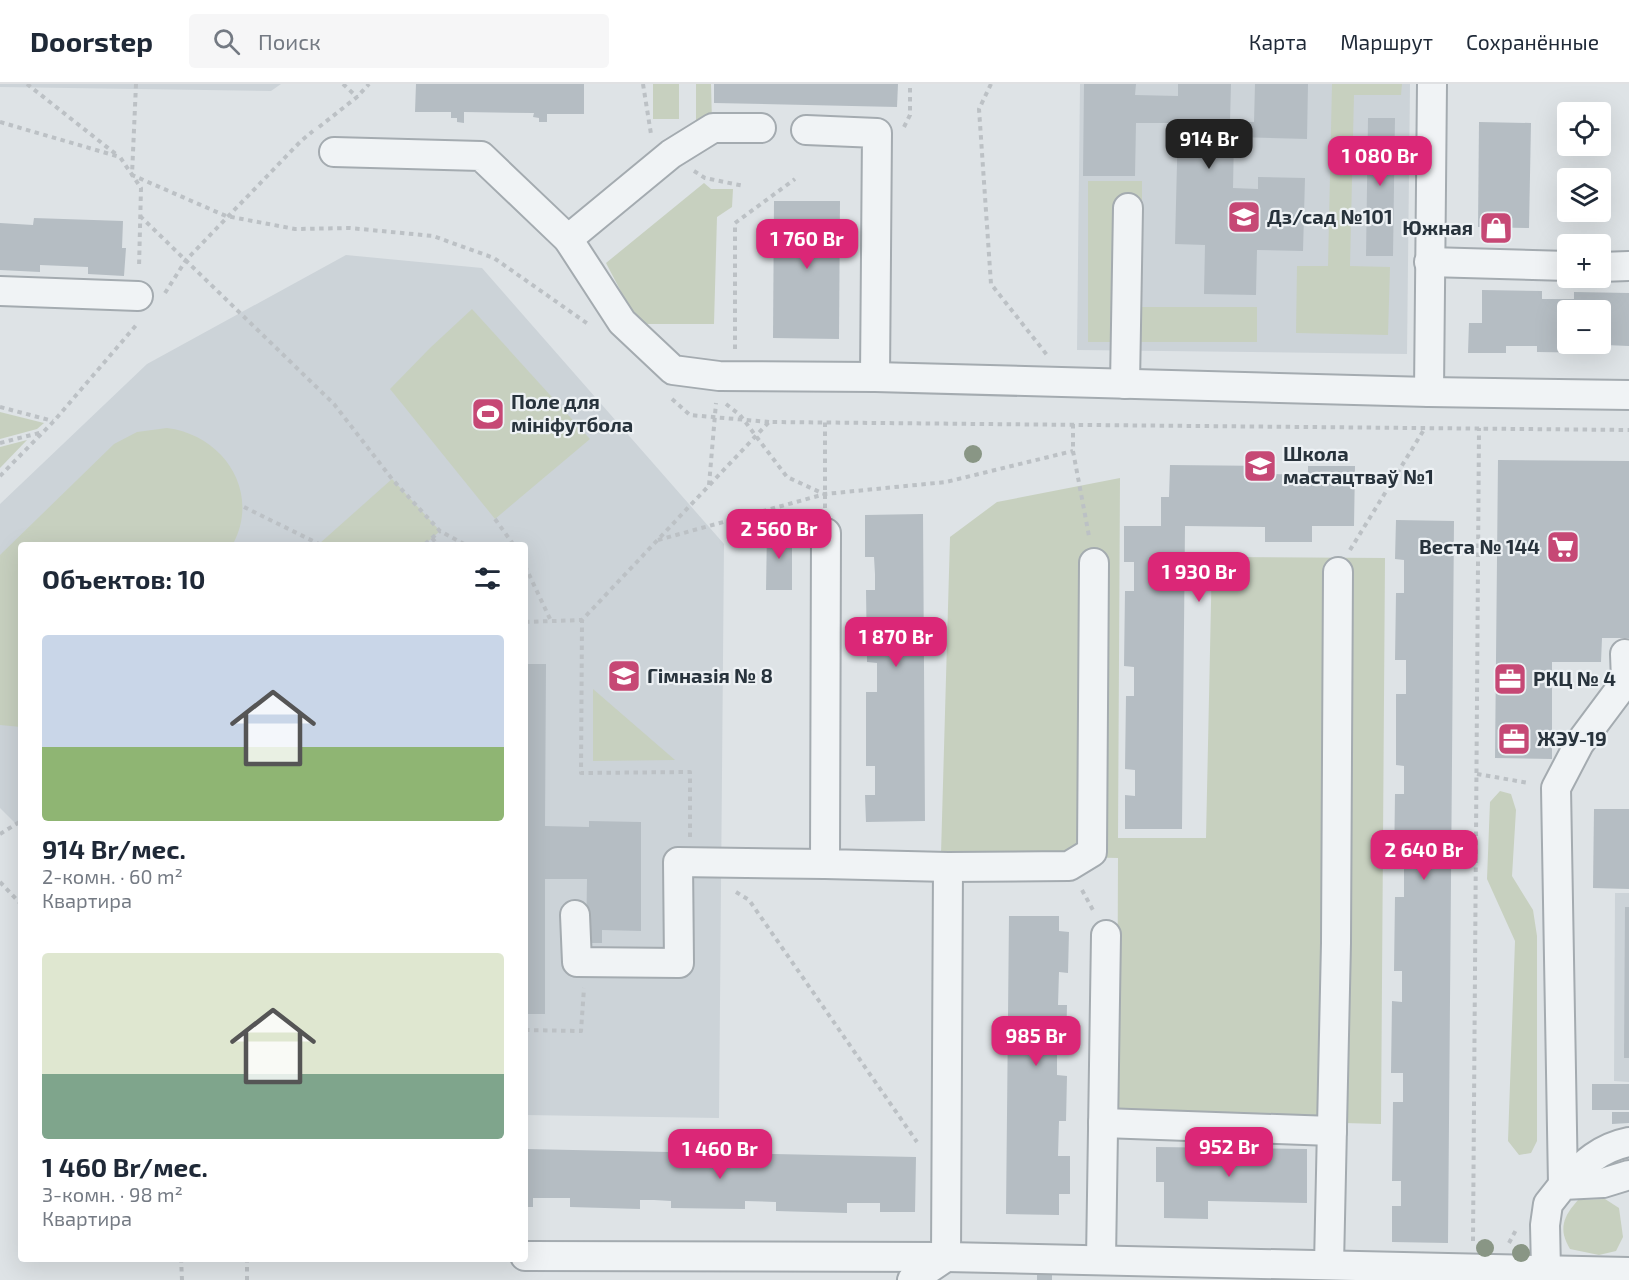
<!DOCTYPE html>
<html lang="ru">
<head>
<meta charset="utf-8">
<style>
  body { margin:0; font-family:"Exo 2",sans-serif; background:#f6f6f7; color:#1f2937; height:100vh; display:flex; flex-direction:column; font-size:22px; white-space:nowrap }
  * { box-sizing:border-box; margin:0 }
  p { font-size:20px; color:#747a83 }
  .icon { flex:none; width:33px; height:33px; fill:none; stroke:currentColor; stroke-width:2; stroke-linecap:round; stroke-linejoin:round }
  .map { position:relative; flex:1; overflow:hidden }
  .drawer { position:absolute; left:18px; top:458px; width:510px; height:720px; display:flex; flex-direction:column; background:#fff; border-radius:6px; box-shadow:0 6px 24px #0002 }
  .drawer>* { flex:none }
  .tools { position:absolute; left:1557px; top:18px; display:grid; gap:12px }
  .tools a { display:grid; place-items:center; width:54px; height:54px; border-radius:6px; background:#fff; box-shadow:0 6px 24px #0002; font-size:30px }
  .price { position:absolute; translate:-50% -51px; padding:0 14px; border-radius:12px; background:#db2777; color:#fff; font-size:20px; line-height:39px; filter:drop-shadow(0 2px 3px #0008) }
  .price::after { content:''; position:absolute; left:50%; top:36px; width:18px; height:14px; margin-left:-9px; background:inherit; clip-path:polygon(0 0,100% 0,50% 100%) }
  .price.on { background:#222; color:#fff }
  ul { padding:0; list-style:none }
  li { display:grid; align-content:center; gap:12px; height:318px; padding:0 24px }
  li span { display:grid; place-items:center; height:186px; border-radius:6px; color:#555 }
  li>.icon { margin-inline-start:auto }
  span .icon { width:108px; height:108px; fill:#fffc; stroke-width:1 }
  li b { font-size:26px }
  h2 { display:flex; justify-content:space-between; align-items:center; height:72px; padding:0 24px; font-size:26px }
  header { display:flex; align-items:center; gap:36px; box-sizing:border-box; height:84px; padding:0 30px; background:#fff; border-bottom:2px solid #e0e1e3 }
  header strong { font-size:28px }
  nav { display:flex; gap:33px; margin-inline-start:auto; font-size:21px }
  .search { width:420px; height:54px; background:#f6f6f7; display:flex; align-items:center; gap:15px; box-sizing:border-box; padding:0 21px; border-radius:6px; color:#747a83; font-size:22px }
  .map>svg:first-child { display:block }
</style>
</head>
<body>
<header>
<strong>Doorstep</strong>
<div class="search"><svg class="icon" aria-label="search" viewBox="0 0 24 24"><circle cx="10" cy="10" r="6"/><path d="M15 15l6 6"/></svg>Поиск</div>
<nav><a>Карта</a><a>Маршрут</a><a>Сохранённые</a></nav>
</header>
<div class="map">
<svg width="1629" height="1196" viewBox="0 0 1629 1196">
  <rect width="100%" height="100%" fill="#dee3e6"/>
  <!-- built -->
  <g fill="#ccd3d8">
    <path d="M 0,0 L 281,0 L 271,7 L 0,3 Z"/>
    <path d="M 1080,0 L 1410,0 L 1407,270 L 1077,266 Z"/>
    <path d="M 346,171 L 482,184 L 724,460 L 719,1034 L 525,1031 L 525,460 L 21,460 L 21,745 L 0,724 L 0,420 L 147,280 Z"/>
    <path d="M 1615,809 L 1629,809 L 1629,998 L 1614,997 Z"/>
  </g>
  <!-- green -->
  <g fill="#c7d0bf">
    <rect x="653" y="0" width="26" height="35"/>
    <path d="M 696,0 L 711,0 L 712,38 L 696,39 Z"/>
    <path d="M 1332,0 L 1402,0 L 1401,11 L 1354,11 L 1350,182 L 1390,183 L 1388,251 L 1296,249 L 1297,182 L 1328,182 Z"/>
    <path d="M 1088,97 L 1142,97 L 1142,223 L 1257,223 L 1257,258 L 1088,258 Z"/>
    <path d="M 704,99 L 711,105 L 733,105 L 732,123 L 717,133 L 714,240 L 638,240 L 606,179 Z"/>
    <path d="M 472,225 L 590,355 L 495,435 L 390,305 L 430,264 Z"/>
    <path d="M 0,328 L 44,339 L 37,345 L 0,355 Z"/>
    <path d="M 167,344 C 223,351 261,407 233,460 L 21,460 L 21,643 L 0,641 L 0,471 L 114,360 L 137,348 Z"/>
    <path d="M 27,356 L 0,384 L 0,363 Z"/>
    <path d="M 1120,394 L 1118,754 L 1206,754 L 1212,473 L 1385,474 L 1381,1040 L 1117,1033 L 1118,774 L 941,770 L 950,453 L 997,418 Z"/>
    <path d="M 392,395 L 440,447 L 425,460 L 319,460 Z"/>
    <path d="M 593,605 L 675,676 L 593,677 Z"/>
    <path d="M 1500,707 L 1511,710 L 1516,726 L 1512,792 L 1533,826 L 1537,852 L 1537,1057 L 1531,1069 L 1519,1071 L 1508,1057 L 1515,857 L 1487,795 L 1490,718 Z"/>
    <path d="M 1605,1115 L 1619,1124 L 1623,1153 L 1616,1167 L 1599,1171 L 1570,1165 C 1558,1145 1563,1133 1578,1116 Z"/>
  </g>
  <!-- building -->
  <g fill="#b5bdc3" fill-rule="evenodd">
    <path d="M 416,0 L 584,0 L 584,30 L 547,30 L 547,38 L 539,38 L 539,34 L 533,33 L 534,29 L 464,28 L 464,39 L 457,38 L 457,34 L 451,34 L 451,28 L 415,28 Z"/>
    <path d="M 714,0 L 898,0 L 897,23 L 714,19 Z"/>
    <path d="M 1084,0 L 1136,0 L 1135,11 L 1178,12 L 1178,0 L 1231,0 L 1230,38 L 1254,38 L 1255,0 L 1308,0 L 1307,55 L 1234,53 L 1233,104 L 1258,105 L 1258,93 L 1305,94 L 1303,167 L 1257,166 L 1256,211 L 1204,210 L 1205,161 L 1175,160 L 1178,39 L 1136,39 L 1135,92 L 1083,92 Z"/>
    <path d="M 1368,34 L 1395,34 L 1393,172 L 1366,172 Z"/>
    <path d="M 1479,38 L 1531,39 L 1529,144 L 1478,143 Z"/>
    <path d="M 774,117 L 840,117 L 839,255 L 773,254 Z"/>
    <path d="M 34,134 L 123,137 L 122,164 L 126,164 L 124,192 L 88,190 L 88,183 L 40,181 L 40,188 L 0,186 L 0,139 L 33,141 Z"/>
    <path d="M 1482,206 L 1542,207 L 1542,215 L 1574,215 L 1574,208 L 1629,209 L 1629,262 L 1605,261 L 1605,269 L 1537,268 L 1537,262 L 1506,262 L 1506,269 L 1468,269 L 1469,239 L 1482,239 ZM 1568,226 L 1600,226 L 1600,260 L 1568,260 Z"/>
    <path d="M 1498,376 L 1629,377 L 1629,554 L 1602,554 L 1601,578 L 1552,578 L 1552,675 L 1495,674 Z"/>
    <path d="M 1170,381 L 1273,382 L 1272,390 L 1308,391 L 1308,382 L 1355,382 L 1354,442 L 1312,442 L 1312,458 L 1265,458 L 1265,443 L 1185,442 L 1182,745 L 1125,745 L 1125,711 L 1135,712 L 1135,686 L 1125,685 L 1126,612 L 1134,612 L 1134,583 L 1124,582 L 1125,507 L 1134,507 L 1134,478 L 1124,478 L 1124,442 L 1161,442 L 1161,413 L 1169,413 Z"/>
    <path d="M 923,430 L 925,737 L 866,738 L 865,711 L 875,711 L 875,682 L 866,682 L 866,608 L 877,608 L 877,579 L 867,578 L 866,506 L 875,506 L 875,490 L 874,473 L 865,473 L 865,431 Z"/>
    <path d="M 1396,436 L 1454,437 L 1448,1159 L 1392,1158 L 1392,1122 L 1401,1122 L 1401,1097 L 1392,1097 L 1393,1018 L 1403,1018 L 1403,989 L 1391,989 L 1392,917 L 1402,918 L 1402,887 L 1394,887 L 1395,813 L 1404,813 L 1404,784 L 1394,784 L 1395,710 L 1404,710 L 1404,682 L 1396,681 L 1396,610 L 1406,610 L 1406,576 L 1395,576 L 1396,509 L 1404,509 L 1404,476 L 1395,475 Z"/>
    <path d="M 767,446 L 792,446 L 792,506 L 766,506 Z"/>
    <path d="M 525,580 L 546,580 L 545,742 L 589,743 L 589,737 L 641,738 L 641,847 L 602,846 L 602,859 L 586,859 L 587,795 L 545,795 L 545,930 L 525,930 Z"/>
    <path d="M 1594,725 L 1629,725 L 1629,805 L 1593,804 Z"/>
    <path d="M 1625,823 L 1629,823 L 1629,974 L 1624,974 Z"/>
    <path d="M 1009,832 L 1059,832 L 1059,847 L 1069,848 L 1068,889 L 1059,888 L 1058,921 L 1067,921 L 1066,968 L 1057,968 L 1057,991 L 1067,992 L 1066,1037 L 1059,1037 L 1058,1072 L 1070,1072 L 1070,1110 L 1059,1110 L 1059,1131 L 1006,1130 Z"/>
    <rect x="1592" y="1000" width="37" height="26"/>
    <path d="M 1612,1028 L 1629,1028 L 1629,1039 L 1612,1040 Z"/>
    <path d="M 1156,1063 L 1307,1065 L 1307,1119 L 1208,1117 L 1208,1135 L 1164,1134 L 1164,1098 L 1156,1098 Z"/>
    <path d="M 525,1065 L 916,1073 L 915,1128 L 880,1128 L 880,1119 L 847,1119 L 847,1129 L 776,1127 L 776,1118 L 745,1117 L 745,1125 L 671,1124 L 671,1117 L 654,1116 L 640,1116 L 640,1125 L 570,1123 L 570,1114 L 533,1114 L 533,1123 L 525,1123 Z"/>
    <path d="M 1052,1190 L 1052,1196 L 1037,1196 L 1037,1191 Z"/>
  </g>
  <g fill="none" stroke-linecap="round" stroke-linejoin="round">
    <defs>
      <g id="minor">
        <path d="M 806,46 L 877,49 L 875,293"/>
        <path d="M 334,68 L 481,72 L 568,155 L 622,238 L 673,286 L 719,292 L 875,293 L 1429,308 L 1629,311"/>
        <path d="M 568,155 L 671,70 L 713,44 L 761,44"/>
        <path d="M 1429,178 L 1568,182"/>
        <path d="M 1600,183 L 1629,182"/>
        <path d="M 0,207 L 138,212"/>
        <path d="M 1125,300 L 1128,124"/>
        <path d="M 1429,308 L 1432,0"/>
        <path d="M 826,449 L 825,780 L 948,783 L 1069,782 L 1092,768 L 1094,479"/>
        <path d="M 575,831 L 577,878 L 679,879 L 678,778 L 825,780"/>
        <path d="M 1103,1039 L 1332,1047"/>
        <path d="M 1563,1101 L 1556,704 L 1579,660 L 1626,597 L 1625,570"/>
        <path d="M 1563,1101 C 1583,1081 1599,1064 1629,1058"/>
        <path d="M 525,1172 L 946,1173 L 1629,1188"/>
        <path d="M 1101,1176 L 1106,851"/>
        <path d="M 1329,1181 L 1336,859 L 1338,488"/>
        <path d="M 1546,1186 L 1545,1141 L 1548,1120 L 1563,1101 L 1603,1099 L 1629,1091"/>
        <path d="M 912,1196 L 946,1173 L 948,783"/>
      </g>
    </defs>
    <!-- minor casing -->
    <use href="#minor" stroke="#a4abb0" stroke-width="32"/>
    <!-- path -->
    <g stroke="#bcc1c5" stroke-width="4" stroke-dasharray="4.5 4.5" stroke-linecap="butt">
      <path d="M 27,0 L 117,71"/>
      <path d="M 136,0 L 132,91 L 226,132 L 295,145 L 350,144 L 433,152 L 494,174 L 588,240"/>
      <path d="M 343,0 L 357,13"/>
      <path d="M 643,0 L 651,50"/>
      <path d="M 991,0 L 979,25 L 991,200 L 1047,271"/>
      <path d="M 0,38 L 120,73 L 141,104 L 139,184"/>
      <path d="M 319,43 L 357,13 L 369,0"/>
      <path d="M 904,43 L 910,31 L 910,0"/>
      <path d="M 694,87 L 705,94 L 744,102"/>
      <path d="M 140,132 L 334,320 L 392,395 L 440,447 L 464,460"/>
      <path d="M 165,209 L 186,176 L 301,57 L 313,47"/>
      <path d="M 735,265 L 735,139 L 795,95"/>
      <path d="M 672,315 L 690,331 L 769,338"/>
      <path d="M 726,320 L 740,331 L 787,393 L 824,410"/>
      <path d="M 0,323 L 53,337"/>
      <path d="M 1073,340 L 1073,367 L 1089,452"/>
      <path d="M 0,359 L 43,348"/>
      <path d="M 0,392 L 54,337 L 138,239"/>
      <path d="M 709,401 L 716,319"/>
      <path d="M 244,423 L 319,460"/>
      <path d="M 825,424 L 825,338"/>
      <path d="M 495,435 L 513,460"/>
      <path d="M 432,454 L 437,460"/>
      <path d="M 658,456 L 825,410 L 946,398 L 1073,367"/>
      <path d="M 425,460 L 440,447"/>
      <path d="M 1350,466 L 1425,344"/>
      <path d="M 525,482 L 551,537"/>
      <path d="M 525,538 L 582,536"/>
      <path d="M 1477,690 L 1529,699"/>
      <path d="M 0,750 L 21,737"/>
      <path d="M 690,753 L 690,688 L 581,689 L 582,536 L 769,338 L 1629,346"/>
      <path d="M 0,798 L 21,820"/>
      <path d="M 1082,806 L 1094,828"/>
      <path d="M 736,808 L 749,816 L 917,1058"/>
      <path d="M 525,946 L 581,947 L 584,904"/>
      <path d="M 1473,1157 L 1479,344"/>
      <path d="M 1509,1159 L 1517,1144"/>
      <path d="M 181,1174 L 182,1196"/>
      <path d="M 247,1174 L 247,1196"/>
    </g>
    <!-- minor -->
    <use href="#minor" stroke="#f0f3f5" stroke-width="28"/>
  </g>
  <!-- trees -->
  <g fill="#899685">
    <circle cx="973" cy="370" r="9"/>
    <circle cx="1485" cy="1164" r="9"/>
    <circle cx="1521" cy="1169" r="9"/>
  </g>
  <!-- icons -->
  <defs>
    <symbol id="school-square" viewBox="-11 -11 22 22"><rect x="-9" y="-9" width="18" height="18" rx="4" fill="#c64875" stroke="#edf1f4"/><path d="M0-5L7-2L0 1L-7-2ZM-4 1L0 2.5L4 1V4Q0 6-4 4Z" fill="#fff"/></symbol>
    <symbol id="shop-square" viewBox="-11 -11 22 22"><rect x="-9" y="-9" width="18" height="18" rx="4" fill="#c64875" stroke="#edf1f4"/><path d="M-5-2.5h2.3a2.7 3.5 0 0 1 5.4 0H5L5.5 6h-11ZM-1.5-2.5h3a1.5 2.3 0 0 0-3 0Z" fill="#fff"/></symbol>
    <symbol id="stadium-square" viewBox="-11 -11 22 22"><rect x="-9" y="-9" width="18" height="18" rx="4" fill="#c64875" stroke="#edf1f4"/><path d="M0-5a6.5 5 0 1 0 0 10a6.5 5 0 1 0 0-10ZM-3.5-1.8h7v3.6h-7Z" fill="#fff"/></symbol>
    <symbol id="supermarket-square" viewBox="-11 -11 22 22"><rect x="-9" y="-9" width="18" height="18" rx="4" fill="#c64875" stroke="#edf1f4"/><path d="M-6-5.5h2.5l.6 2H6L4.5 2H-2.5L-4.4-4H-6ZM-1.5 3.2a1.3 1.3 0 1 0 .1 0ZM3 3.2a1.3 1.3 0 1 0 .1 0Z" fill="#fff"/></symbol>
    <symbol id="office-square" viewBox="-11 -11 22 22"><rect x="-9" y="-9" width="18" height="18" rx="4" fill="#c64875" stroke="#edf1f4"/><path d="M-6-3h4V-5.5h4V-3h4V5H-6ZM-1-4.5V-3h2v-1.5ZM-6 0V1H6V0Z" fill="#fff"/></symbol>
  </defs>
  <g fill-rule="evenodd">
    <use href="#school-square" x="1225" y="114" width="38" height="38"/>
    <use href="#shop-square" x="1477" y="125" width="38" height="38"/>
    <use href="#stadium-square" x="469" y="311" width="38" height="38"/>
    <use href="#school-square" x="1241" y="363" width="38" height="38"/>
    <use href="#supermarket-square" x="1544" y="444" width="38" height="38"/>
    <use href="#school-square" x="605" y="573" width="38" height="38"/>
    <use href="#office-square" x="1491" y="576" width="38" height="38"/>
    <use href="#office-square" x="1495" y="636" width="38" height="38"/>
  </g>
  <g text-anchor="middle" stroke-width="4.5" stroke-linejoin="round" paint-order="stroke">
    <!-- poi labels -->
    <g font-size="20" font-weight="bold" fill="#28333c" stroke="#edf1f4" text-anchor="start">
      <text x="1267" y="140">Дз/сад №101</text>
      <text x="1473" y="151" text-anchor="end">Южная</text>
      <text x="511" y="325">Поле для<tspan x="511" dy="23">мініфутбола</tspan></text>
      <text x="1283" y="377">Школа<tspan x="1283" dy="23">мастацтваў №1</tspan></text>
      <text x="1540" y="470" text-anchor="end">Веста № 144</text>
      <text x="647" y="599">Гімназія № 8</text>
      <text x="1533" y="602">РКЦ № 4</text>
      <text x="1537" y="662">ЖЭУ-19</text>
    </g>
  </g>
</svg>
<div class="tools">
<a><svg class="icon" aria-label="locate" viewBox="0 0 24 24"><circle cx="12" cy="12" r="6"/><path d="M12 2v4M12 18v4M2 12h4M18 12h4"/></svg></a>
<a><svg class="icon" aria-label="layers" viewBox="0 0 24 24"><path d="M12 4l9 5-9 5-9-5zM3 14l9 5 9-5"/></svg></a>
<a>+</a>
<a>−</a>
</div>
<b class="price on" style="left:1209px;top:86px">914 Br</b>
<b class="price" style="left:1380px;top:103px">1 080 Br</b>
<b class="price" style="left:807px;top:186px">1 760 Br</b>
<b class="price" style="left:779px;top:476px">2 560 Br</b>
<b class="price" style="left:1199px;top:519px">1 930 Br</b>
<b class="price" style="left:896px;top:584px">1 870 Br</b>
<b class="price" style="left:1424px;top:797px">2 640 Br</b>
<b class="price" style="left:1036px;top:983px">985 Br</b>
<b class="price" style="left:1229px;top:1094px">952 Br</b>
<b class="price" style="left:720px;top:1096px">1 460 Br</b>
<section class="drawer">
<h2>Объектов: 10<svg class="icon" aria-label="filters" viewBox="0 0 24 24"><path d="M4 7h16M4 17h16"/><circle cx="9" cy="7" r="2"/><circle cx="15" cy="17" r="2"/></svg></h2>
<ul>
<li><span style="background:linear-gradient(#c9d6e8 60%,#8fb573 0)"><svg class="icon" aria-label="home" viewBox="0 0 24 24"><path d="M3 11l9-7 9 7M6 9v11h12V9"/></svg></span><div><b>914 Br/мес.</b><p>2-комн. · 60 m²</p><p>Квартира</p></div></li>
<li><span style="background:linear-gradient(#dfe7d0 65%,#7fa58c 0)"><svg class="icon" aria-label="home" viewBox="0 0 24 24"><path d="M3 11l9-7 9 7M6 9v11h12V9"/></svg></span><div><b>1 460 Br/мес.</b><p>3-комн. · 98 m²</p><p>Квартира</p></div></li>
</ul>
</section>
</div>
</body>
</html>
